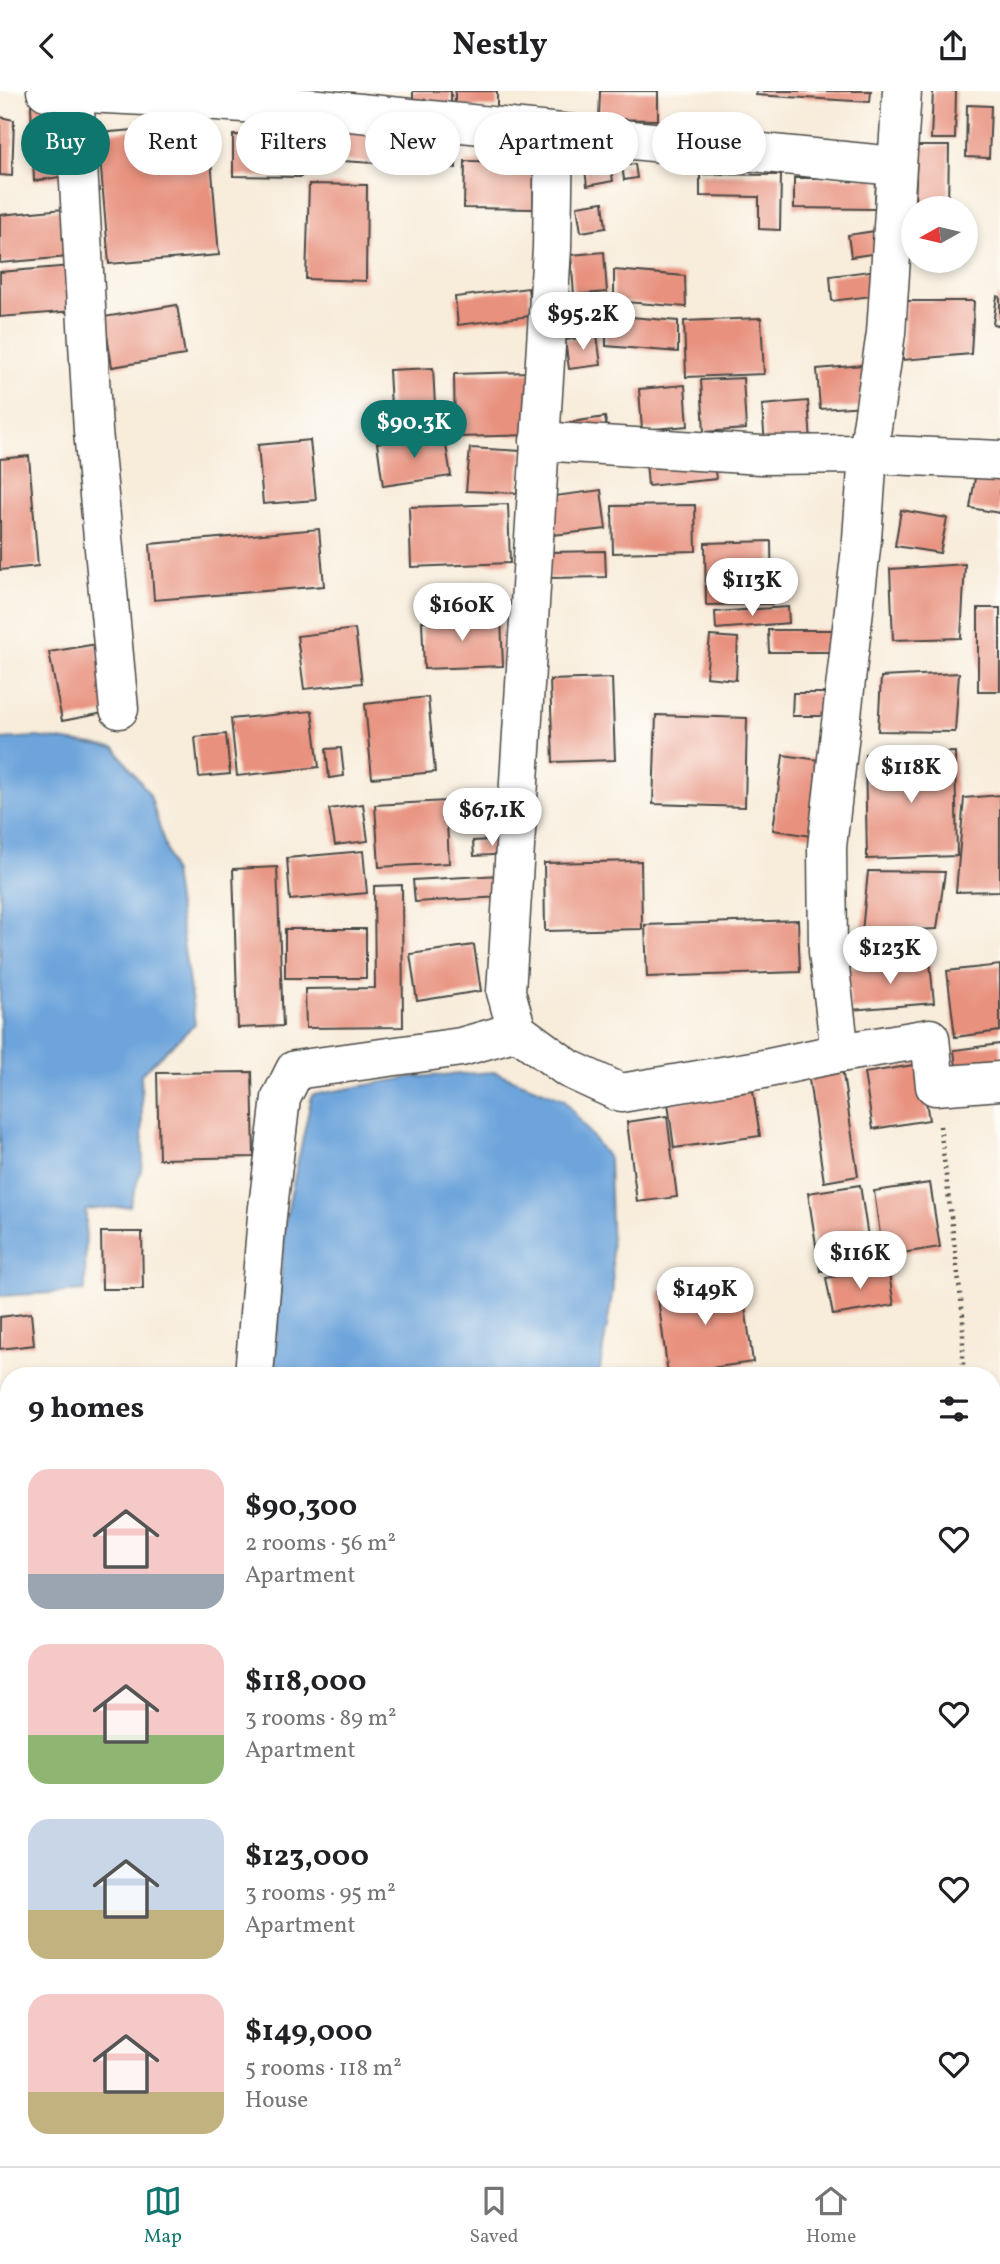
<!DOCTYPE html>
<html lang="en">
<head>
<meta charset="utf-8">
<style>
  body { margin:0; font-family:Vollkorn,serif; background:#f2f2f2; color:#202124; height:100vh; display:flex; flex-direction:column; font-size:26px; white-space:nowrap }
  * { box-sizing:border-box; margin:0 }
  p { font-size:23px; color:#757577 }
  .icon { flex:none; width:38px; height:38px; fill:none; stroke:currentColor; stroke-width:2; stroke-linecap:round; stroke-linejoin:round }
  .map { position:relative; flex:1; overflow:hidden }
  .sheet { position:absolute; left:0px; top:1276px; width:1001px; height:800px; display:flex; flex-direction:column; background:#fff; border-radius:28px 28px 0 0; box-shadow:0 4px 10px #0003 }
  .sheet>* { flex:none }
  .guide { position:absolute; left:21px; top:21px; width:959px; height:63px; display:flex; gap:14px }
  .needle { width:46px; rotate:262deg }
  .controls { position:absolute; left:901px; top:105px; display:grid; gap:14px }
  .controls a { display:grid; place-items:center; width:77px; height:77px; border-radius:50%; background:#fff; box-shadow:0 4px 10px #0003; font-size:35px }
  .price { position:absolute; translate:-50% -60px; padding:0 16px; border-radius:24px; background:#fff; color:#222; font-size:23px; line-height:46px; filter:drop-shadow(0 2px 4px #0008) }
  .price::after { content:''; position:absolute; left:50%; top:42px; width:21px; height:16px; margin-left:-10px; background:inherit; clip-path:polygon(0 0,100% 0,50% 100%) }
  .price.current { background:#0f766e; color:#fff }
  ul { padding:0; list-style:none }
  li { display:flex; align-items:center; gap:21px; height:175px; padding:0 28px }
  li span { display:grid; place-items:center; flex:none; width:196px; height:140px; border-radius:21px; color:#555 }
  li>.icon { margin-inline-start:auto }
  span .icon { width:84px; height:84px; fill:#fffc; stroke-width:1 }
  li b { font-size:30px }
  h2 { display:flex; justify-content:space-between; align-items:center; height:84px; padding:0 28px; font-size:30px }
  .pill { padding:0 24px; border-radius:32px; background:#fff; box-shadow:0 4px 10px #0003; font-size:24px; line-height:63px }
  .pill.current { background:#0f766e; color:#fff }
  header { display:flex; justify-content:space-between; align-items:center; height:91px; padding:0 28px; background:#fff; font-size:32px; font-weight:700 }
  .tabs { display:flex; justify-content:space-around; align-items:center; height:98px; border-top:2px solid #e0e0e0; background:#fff; font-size:19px; color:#757577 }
  .tabs a { display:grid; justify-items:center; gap:4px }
  .tabs .current { color:#0f766e }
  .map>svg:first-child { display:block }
</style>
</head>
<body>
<header><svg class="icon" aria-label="back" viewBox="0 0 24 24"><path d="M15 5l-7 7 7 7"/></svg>Nestly<svg class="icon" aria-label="share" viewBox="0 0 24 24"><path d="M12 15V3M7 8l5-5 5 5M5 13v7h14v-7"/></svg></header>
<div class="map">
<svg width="1000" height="2075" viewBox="0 0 1000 2075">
  <rect width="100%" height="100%" fill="#fdfcf7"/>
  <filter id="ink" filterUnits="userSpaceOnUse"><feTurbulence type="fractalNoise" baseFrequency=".0143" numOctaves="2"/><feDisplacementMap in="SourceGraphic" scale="14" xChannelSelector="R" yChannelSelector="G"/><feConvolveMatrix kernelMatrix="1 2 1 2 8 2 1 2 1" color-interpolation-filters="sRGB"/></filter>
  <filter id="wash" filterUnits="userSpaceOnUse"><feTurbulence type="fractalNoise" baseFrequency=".00686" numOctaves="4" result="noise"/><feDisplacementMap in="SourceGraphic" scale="28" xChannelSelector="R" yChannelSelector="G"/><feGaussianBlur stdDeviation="1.57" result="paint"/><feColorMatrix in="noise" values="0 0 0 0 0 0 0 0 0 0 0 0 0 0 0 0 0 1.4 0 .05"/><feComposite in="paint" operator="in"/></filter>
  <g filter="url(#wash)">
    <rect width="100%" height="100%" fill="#f8ecda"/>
    <!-- water -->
    <g fill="#6da4db" stroke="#4c6883" stroke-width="2">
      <path d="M 37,646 L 115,657 L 150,704 L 173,782 L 195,933 L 141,983 L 143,1072 L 130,1115 L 86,1119 L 85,1200 L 0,1205 L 0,648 Z"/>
      <path d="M 495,981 L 564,1008 L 609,1068 L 613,1198 L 599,1284 L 273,1284 L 285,1131 L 312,1004 L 412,986 Z"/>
      <path d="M 1000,1495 L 1000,1640 L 992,1640 L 992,1496 Z"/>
      <path d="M 1000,1750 L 1000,1813 L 992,1812 L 992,1752 Z"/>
      <path d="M 9,1774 L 9,2067 L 632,2067 L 631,2075 L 0,2075 L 0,1775 Z"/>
      <path d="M 1000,1950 L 1000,2012 L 992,2010 L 992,1952 Z"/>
    </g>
    <g id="blocks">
      <!-- building -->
      <g fill="#e8917e">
        <rect x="413" y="0" width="38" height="13"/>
        <rect x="455" y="0" width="42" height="16"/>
        <path d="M 600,0 L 658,0 L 658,29 L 599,28 Z"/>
        <path d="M 757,0 L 871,0 L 870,11 L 756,4 Z"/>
        <path d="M 933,0 L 956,0 L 955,48 L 931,48 Z"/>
        <path d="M 65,13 L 66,85 L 34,90 L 31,14 Z"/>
        <path d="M 967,14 L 991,15 L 989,67 L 966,66 Z"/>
        <path d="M 0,26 L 14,29 L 12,85 L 0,84 Z"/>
        <path d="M 329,31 L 457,39 L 456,77 L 326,69 Z"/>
        <path d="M 208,33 L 219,164 L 109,173 L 98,42 Z"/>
        <path d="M 233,44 L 302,45 L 301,86 L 233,85 Z"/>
        <path d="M 917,55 L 949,55 L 948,117 L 915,117 Z"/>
        <path d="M 609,65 L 613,90 L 587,95 L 584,69 Z"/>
        <path d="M 465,70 L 534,71 L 533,118 L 464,117 Z"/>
        <path d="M 635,73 L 637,87 L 624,89 L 622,74 Z"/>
        <path d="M 700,83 L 781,84 L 780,139 L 759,138 L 759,106 L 700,105 Z"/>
        <path d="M 794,87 L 876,87 L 875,118 L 794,117 Z"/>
        <path d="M 309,93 L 367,94 L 366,190 L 306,188 Z"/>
        <path d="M 603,111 L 606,137 L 581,141 L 577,115 Z"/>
        <path d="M 64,118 L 68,166 L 0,172 L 0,124 Z"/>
        <path d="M 875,140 L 878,162 L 851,166 L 848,144 Z"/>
        <path d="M 604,161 L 607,201 L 574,204 L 571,164 Z"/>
        <path d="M 71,175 L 74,220 L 0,226 L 0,181 Z"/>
        <path d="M 614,179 L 685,185 L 686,216 L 614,210 Z"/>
        <path d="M 877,179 L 880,204 L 832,210 L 830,185 Z"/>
        <path d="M 528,197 L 531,225 L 458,234 L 455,206 Z"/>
        <path d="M 997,205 L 1000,206 L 1000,235 L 993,233 Z"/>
        <path d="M 905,210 L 974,210 L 971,263 L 903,269 Z"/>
        <path d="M 177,214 L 185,264 L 112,276 L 104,226 Z"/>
        <path d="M 606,224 L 678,230 L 678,261 L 606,255 Z"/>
        <path d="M 761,227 L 764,283 L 686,286 L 684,230 Z"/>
        <path d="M 597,244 L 601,274 L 569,278 L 565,249 Z"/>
        <path d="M 863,274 L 866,315 L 820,318 L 817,278 Z"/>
        <path d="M 433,277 L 435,314 L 391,316 L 389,279 Z"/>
        <path d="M 532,281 L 534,344 L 455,346 L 454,283 Z"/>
        <path d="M 743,287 L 746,338 L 704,341 L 701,289 Z"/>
        <path d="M 685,294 L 688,335 L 642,339 L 639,298 Z"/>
        <path d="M 808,310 L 811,350 L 765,354 L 762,314 Z"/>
        <path d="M 605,326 L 608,345 L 568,350 L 565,332 Z"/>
        <path d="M 444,342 L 451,385 L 383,395 L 377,352 Z"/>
        <path d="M 310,349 L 316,409 L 263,413 L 258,354 Z"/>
        <path d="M 470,357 L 522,360 L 517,402 L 466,400 Z"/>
        <path d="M 713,364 L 716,388 L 648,395 L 646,371 Z"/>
        <path d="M 29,365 L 38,475 L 0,479 L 0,368 Z"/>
        <path d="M 976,381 L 1000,385 L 1000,422 L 970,417 Z"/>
        <path d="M 601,399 L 606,438 L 544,445 L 539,407 Z"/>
        <path d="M 508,413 L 510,472 L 411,476 L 409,416 Z"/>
        <path d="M 695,414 L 696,460 L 613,462 L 612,415 Z"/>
        <path d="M 901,419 L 947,427 L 940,462 L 895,455 Z"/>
        <path d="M 319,438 L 324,495 L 154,509 L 150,453 Z"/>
        <path d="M 771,450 L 772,513 L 706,514 L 705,452 Z"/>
        <path d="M 605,460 L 606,486 L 549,487 L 549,461 Z"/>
        <path d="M 965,473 L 961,547 L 893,549 L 890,478 Z"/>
        <path d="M 788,516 L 789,532 L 716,538 L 715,521 Z"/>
        <rect x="978" y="517" width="22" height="83"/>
        <path d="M 501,527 L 503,575 L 424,578 L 422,530 Z"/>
        <path d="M 355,538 L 362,592 L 304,598 L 297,545 Z"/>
        <path d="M 768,539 L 838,539 L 838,561 L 769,561 Z"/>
        <path d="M 710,545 L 738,547 L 736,589 L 706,586 Z"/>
        <path d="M 97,553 L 109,621 L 62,630 L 49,561 Z"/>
        <path d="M 959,582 L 955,641 L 878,640 L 881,586 Z"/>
        <path d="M 612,587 L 615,669 L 553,671 L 550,589 Z"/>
        <path d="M 793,602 L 834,602 L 834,625 L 792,625 Z"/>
        <path d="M 428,606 L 435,681 L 372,687 L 365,613 Z"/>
        <path d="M 312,620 L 319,676 L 237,685 L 231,628 Z"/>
        <path d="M 656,624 L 747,627 L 745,716 L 653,713 Z"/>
        <path d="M 226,643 L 230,683 L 199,686 L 195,646 Z"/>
        <path d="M 341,657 L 344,685 L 329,687 L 326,658 Z"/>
        <path d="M 955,661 L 957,765 L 867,768 L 865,663 Z"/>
        <path d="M 783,664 L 834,671 L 824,747 L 773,739 Z"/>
        <path d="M 1000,704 L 1000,800 L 956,801 L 964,707 Z"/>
        <path d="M 446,710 L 449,772 L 379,776 L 375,714 Z"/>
        <path d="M 363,713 L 368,750 L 335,754 L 329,718 Z"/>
        <path d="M 510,748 L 511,763 L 474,765 L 473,750 Z"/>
        <path d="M 363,760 L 367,802 L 290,809 L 287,767 Z"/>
        <path d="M 641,770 L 642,838 L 545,840 L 544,772 Z"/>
        <path d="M 277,776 L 283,935 L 238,937 L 233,778 Z"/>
        <path d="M 868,780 L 945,781 L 937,838 L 862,841 Z"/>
        <path d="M 500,784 L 501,806 L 415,811 L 413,789 Z"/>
        <path d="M 402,794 L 403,936 L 306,937 L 305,898 L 375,897 L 374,795 Z"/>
        <path d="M 798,829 L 800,881 L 647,886 L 645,834 Z"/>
        <rect x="285" y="838" width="81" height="49"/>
        <path d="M 474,854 L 481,900 L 417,910 L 410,863 Z"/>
        <path d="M 930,871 L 934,912 L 851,919 L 847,877 Z"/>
        <path d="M 1000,874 L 1000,940 L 955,946 L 947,880 Z"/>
        <path d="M 1000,953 L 1000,979 L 957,984 L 954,959 Z"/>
        <path d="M 841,970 L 858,1085 L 824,1091 L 807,975 Z"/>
        <path d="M 920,973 L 929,1029 L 873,1038 L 864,982 Z"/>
        <path d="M 252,981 L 254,1066 L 159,1068 L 157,982 Z"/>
        <path d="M 753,1000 L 760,1045 L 674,1057 L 668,1012 Z"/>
        <path d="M 667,1025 L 677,1106 L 637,1111 L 627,1031 Z"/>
        <path d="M 930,1092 L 940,1156 L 883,1165 L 874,1100 Z"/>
        <path d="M 860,1094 L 872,1172 L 820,1180 L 808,1102 Z"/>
        <path d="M 101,1141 L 142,1141 L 143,1198 L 102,1198 Z"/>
        <path d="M 888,1177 L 894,1214 L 833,1224 L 826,1187 Z"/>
        <path d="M 741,1188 L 753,1271 L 668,1283 L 657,1200 Z"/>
        <path d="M 31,1222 L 34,1254 L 0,1258 L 0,1226 Z"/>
        <path d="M 9,1382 L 9,1491 L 0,1493 L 0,1383 Z"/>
        <path d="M 9,1631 L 9,1698 L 0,1699 L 0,1632 Z"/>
        <path d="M 1000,1665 L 1000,1742 L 992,1743 L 992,1666 Z"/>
        <path d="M 1000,1859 L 1000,1941 L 992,1942 L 992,1860 Z"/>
        <path d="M 1000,2022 L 1000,2055 L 993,2056 L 992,2023 Z"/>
      </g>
    </g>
  </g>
  <g filter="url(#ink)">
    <use href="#blocks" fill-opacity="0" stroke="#4a4845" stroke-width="2"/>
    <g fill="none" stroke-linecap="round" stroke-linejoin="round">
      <defs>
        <g id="minor">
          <path d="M 46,0 L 166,6 L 167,0"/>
          <path d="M 902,0 L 886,242 L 868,363 L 862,448 L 827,756 L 828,861 L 840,962 L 930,947 L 935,995 L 1000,990"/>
          <path d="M 74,3 L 93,340 L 119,618"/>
          <path d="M 166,6 L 320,18 L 895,75"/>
          <path d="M 554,43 L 552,157 L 506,901 L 517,940 L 569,978 L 621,1002 L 764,978 L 840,962"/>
          <path d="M 539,350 L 761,364 L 868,363 L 1000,369"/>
          <path d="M 254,1284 L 267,1125 L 281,1007 L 295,979 L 461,956 L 517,940"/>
        </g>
      </defs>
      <!-- minor casing -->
      <use href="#minor" stroke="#4a4845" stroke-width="41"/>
      <!-- path -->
      <g stroke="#4a4845" stroke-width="4.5" stroke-dasharray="2 5" stroke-linecap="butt">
        <path d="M 940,1035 L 963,1225 L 963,1284"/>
        <path d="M 963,2067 L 963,2075"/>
      </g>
      <!-- minor -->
      <use href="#minor" stroke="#fff" stroke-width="38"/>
    </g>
  </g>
</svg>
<div class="controls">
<a><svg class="needle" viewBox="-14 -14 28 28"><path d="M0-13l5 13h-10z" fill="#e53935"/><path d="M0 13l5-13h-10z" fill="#757577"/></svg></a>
</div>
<b class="price" style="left:583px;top:261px">$95.2K</b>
<b class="price current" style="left:414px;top:369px">$90.3K</b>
<b class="price" style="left:752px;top:527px">$113K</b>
<b class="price" style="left:462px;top:552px">$160K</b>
<b class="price" style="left:911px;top:714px">$118K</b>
<b class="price" style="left:492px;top:757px">$67.1K</b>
<b class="price" style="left:890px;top:895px">$123K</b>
<b class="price" style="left:860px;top:1200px">$116K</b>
<b class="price" style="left:705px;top:1236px">$149K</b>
<div class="guide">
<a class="pill current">Buy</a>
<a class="pill">Rent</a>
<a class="pill">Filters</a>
<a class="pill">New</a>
<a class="pill">Apartment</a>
<a class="pill">House</a>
</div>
<section class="sheet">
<h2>9 homes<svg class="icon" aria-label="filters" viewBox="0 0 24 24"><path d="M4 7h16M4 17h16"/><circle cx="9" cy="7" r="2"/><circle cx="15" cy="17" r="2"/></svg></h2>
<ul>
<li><span style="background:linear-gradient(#f6c9c9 75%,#9aa5b1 0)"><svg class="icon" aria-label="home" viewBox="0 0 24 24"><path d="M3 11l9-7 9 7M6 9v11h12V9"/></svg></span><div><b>$90,300</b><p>2 rooms · 56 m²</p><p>Apartment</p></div><svg class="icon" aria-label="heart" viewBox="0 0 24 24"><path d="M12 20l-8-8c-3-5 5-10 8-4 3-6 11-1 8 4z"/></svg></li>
<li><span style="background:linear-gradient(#f6c9c9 65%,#8fb573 0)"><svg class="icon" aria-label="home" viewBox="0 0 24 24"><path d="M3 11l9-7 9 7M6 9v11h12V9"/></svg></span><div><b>$118,000</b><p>3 rooms · 89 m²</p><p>Apartment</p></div><svg class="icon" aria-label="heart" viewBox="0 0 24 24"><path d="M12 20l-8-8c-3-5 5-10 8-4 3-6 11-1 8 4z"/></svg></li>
<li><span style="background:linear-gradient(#c9d6e8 65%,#c2b280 0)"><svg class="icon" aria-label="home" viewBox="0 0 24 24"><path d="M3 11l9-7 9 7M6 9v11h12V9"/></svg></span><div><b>$123,000</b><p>3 rooms · 95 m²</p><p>Apartment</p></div><svg class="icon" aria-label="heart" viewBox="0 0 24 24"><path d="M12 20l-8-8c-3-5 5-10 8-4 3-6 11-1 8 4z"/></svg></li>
<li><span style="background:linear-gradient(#f6c9c9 70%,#c2b280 0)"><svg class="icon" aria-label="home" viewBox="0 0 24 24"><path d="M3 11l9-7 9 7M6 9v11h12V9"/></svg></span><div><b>$149,000</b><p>5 rooms · 118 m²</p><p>House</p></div><svg class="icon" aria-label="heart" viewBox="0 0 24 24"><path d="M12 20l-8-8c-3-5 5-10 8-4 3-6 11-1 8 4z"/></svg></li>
</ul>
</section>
</div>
<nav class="tabs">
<a class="current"><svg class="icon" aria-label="map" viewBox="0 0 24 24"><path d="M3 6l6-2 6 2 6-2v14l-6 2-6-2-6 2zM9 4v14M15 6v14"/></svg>Map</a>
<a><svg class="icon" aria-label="saved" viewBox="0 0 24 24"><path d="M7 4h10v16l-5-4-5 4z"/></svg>Saved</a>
<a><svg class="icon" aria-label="home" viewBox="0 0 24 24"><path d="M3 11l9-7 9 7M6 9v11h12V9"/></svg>Home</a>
</nav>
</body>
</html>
